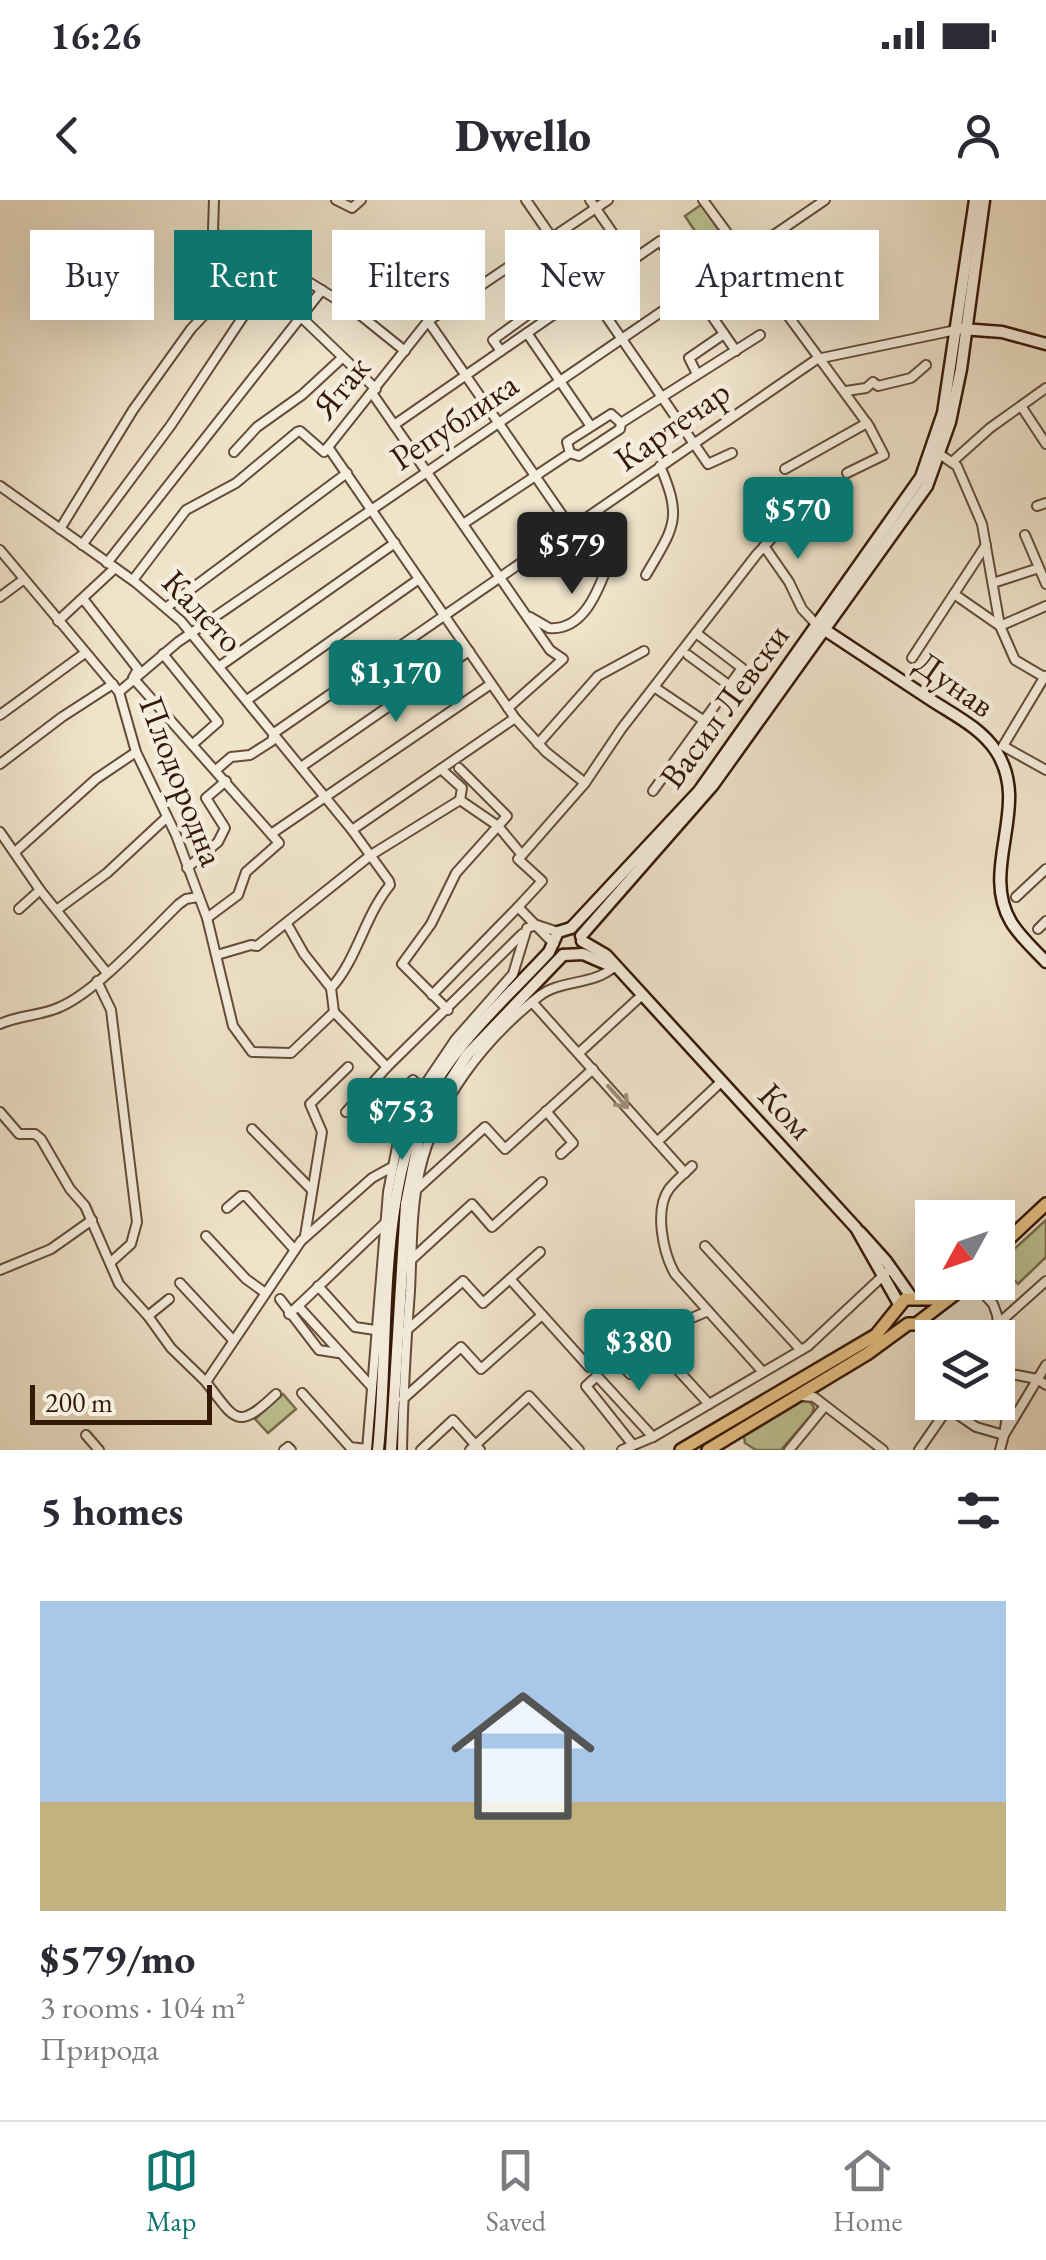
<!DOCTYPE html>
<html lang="en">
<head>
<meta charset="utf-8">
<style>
  body { margin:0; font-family:"EB Garamond",serif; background:#f7f7f7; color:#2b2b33; height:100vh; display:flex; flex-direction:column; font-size:38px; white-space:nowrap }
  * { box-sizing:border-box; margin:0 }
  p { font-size:32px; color:#7c7c81 }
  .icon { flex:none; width:55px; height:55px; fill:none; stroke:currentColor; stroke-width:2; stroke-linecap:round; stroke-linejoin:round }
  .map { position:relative; height:1250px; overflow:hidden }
  .drawer { display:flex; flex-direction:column; background:#fff; flex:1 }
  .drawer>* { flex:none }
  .hud { position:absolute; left:30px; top:30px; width:988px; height:90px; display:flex; gap:20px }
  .needle { width:65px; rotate:230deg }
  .tools { position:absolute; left:915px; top:1000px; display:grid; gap:20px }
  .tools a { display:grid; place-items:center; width:100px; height:100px; border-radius:0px; background:#fff; box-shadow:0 10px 40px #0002; font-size:50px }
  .scale { position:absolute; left:30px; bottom:25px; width:182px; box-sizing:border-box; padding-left:10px; border:5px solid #351907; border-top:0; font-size:28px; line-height:35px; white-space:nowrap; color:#351907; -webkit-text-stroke:8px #f5eddd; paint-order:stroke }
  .price { position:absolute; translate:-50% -85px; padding:0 22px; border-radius:10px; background:#0f766e; color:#fff; font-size:32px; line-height:65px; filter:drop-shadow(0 2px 5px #0008) }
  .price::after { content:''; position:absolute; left:50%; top:60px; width:30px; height:22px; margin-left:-15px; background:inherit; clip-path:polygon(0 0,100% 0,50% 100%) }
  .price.on { background:#222; color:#fff }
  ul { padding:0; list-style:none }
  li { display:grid; align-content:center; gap:20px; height:530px; padding:0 40px }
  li+li { border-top:2px solid #e1e1e2 }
  li span { display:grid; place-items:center; height:310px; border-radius:0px; color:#555 }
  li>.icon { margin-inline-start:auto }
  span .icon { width:180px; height:180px; fill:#fffc; stroke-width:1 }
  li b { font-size:42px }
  h2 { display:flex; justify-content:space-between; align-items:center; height:120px; padding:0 40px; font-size:42px }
  .tag { padding:0 35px; border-radius:0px; background:#fff; box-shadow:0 10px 40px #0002; font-size:35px; line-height:90px }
  .tag.on { background:#0f766e; color:#fff }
  .status { display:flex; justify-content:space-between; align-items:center; height:70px; padding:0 50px; background:#fff; direction:ltr }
  .status svg { height:28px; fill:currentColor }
  header { display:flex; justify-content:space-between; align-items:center; height:130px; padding:0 40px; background:#fff; font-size:45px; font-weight:800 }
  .tab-bar { display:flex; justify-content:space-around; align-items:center; height:140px; border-top:2px solid #e1e1e2; background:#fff; font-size:28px; color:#7c7c81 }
  .tab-bar a { display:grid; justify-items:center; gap:5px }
  .tab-bar .on { color:#0f766e }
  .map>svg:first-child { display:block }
</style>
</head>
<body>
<div class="status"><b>16:26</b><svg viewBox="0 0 49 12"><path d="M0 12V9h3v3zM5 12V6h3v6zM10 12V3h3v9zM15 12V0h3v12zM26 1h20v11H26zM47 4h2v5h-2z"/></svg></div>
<header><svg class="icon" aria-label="back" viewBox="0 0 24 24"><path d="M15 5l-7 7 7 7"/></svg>Dwello<svg class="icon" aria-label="person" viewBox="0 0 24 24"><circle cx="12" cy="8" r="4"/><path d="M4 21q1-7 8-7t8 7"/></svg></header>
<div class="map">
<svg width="1046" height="1250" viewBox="0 0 1046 1250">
  <rect width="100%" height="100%" fill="#efe3ca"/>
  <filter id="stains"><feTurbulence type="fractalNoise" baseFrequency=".002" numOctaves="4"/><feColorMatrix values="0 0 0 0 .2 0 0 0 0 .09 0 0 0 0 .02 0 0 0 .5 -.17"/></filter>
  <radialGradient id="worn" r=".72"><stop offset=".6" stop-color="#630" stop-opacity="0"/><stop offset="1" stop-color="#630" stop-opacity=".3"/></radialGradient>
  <!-- green -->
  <g fill="#bec394" stroke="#7a6e4e" stroke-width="2.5">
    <path d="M 702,4 L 733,52 L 716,63 L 685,16 Z"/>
    <path d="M 1046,1020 L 1046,1057 L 1018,1084 L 999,1063 Z"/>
    <path d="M 283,1194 L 296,1209 L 268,1233 L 255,1219 Z"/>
    <path d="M 802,1201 L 810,1202 L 814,1207 L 812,1214 L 781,1250 L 756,1250 L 745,1243 L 744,1236 Z"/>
  </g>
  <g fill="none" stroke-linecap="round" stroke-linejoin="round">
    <defs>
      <g id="street">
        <path d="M 214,0 L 213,31 L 219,38 L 294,73 L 354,110 L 405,151"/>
        <path d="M 336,0 L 352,8 L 361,0"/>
        <path d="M 526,0 L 708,264 L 732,253"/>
        <path d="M 590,0 L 632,61"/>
        <path d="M 703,0 L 869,226 L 884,255 L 847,273"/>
        <path d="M 354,110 L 420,64"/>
        <path d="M 300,116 L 376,189"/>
        <path d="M 428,121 L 576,335"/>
        <path d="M 527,133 L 590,225"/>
        <path d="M 501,151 L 493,140 L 544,103 L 553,115"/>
        <path d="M 696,172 L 689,158 L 724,134"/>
        <path d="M 846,191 L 866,188 L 873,182 L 878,186 L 911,178 L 926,165"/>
        <path d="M 372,193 L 550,450 L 563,459 L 508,508"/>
        <path d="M 1021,206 L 1046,244"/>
        <path d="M 394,225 L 660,41 L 736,151"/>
        <path d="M 328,247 L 515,518 L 546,552 L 585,583"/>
        <path d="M 328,247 L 428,121 L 608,0"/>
        <path d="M 234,252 L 257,227 L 302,195 L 342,158"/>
        <path d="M 570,253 L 567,242 L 611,214 L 621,223 L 760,135"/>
        <path d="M 938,253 L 957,266 L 982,324 L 1000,426 L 1015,460 L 1044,477"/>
        <path d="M 952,262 L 990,228 L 1046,188"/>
        <path d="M 785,269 L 867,223"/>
        <path d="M 0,286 L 135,382 L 181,421 L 352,630 L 389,681 L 390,685 C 364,717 357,760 331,788 L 334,812"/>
        <path d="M 1037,306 L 1046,303"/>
        <path d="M 463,324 L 570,253 L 579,256 L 620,229 L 621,223"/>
        <path d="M 60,329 L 133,210 L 191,129 L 206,113 L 213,95 L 210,86 L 227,41"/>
        <path d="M 1025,335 L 1046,384"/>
        <path d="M 82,345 L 171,225 L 278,64"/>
        <path d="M 764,346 L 789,382 L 802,409 L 817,425"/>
        <path d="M 0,350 L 119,492 L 136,552 L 176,635 L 207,718 L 233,826 L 252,852 L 291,853 L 334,812 L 387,867"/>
        <path d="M 107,363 L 322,90"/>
        <path d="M 646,375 C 674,327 683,319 660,266"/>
        <path d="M 133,380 L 186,310 L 236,283 L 297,232 L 300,231 L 324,252 L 328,247"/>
        <path d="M 993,383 L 1039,368"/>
        <path d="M 954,394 L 1000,426 L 1046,406"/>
        <path d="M 0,397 L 23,380"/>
        <path d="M 84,400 L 138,469 L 133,478 L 279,643 L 246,672 L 238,695 L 207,718"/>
        <path d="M 167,407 L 347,273"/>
        <path d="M 530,417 L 549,428 C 582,431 597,394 607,367 L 600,347"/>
        <path d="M 58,421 L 115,368"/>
        <path d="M 163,454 L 218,522 L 193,544"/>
        <path d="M 688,455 L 730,486"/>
        <path d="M 912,458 L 986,345"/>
        <path d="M 220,466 L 395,343"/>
        <path d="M 1045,476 L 1003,546 L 1046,570"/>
        <path d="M 654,487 L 703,520"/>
        <path d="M 119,492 L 178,442 L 825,0"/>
        <path d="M 247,500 L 419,379"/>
        <path d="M 0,515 L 85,453"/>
        <path d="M 538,544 L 598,476 L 644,451"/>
        <path d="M 0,564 L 62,517 L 113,484"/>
        <path d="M 301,567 L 469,451"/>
        <path d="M 441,569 L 462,588 L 460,600"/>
        <path d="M 216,570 L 231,557 L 250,555 L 272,541 L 274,533 L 817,159 L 956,130"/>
        <path d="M 653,591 L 742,468 L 696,433"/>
        <path d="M 460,600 L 498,626 L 522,655 L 518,659 L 542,681 L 518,707"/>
        <path d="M 352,630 L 515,518"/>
        <path d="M 0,632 L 40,690 L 107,773"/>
        <path d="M 271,634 L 491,484"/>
        <path d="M 15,652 L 96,579 L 136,552"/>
        <path d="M 522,655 L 585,583 L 622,528 L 757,354 L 814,293"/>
        <path d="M 187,668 L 218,642 L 225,628 L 206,598 L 226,581"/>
        <path d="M 1016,697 L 1046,669"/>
        <path d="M 19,709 L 40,690"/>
        <path d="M 58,709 L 107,673 L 166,618"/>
        <path d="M 287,724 L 304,754 L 331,788"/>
        <path d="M 1038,729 L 1046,721"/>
        <path d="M 217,755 L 251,745 L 257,746 L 371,655 L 460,600"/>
        <path d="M 97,781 L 111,810 L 137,1022 L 131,1044 L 111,1062"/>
        <path d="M 432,795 L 518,707 L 554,744"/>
        <path d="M 532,802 L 685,973"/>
        <path d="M 448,810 L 402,764 L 431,724 L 456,673 L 507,616 L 459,568"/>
        <path d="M 0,824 C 19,815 41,816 60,807 C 97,791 149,733 179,704 L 186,699 L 198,697"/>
        <path d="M 579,853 L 641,796"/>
        <path d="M 546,911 L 573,943 L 561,954"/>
        <path d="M 0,912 L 19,934 L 35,934 L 41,939 L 70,989 L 85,1006 L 119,1084 L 148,1116 L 171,1148 L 206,1182 L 301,1041 L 372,978 L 392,967"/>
        <path d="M 346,912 L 387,867 L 522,734"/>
        <path d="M 252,929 L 312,990"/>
        <path d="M 363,929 L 413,880 L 422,889"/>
        <path d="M 657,942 L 721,882"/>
        <path d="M 692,966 C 685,973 676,980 669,989 C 654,1010 663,1053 675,1074 L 763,1172"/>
        <path d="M 417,989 L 485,927 L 505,949 L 593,869"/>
        <path d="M 227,1008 L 241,996 L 246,996 L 294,1049"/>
        <path d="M 206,1036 L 246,1079 L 264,1092"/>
        <path d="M 305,1036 L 322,932 L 310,904 L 348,867"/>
        <path d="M 705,1046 L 801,1150"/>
        <path d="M 411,1060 L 472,1004 L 492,1027 L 542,982"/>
        <path d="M 0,1070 L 51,1049 L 92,1020"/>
        <path d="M 510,1079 L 589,1167"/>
        <path d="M 180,1083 L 232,1139"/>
        <path d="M 318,1086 L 355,1127 L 375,1130"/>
        <path d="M 280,1099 L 319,1150 L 338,1153"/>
        <path d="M 298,1106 L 385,1023"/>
        <path d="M 289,1114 L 298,1106 L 371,1186"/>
        <path d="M 148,1116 L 169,1099"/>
        <path d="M 999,1123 L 1046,1081"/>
        <path d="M 407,1130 L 463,1081 L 483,1103 L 540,1052"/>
        <path d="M 653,1143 L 709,1204"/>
        <path d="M 616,1159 L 630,1174 L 652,1153 L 653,1143 L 671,1127 L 708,1111"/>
        <path d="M 1006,1173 L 1037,1179 L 1046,1185"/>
        <path d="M 206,1182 C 236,1221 237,1231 276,1194"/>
        <path d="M 302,1193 L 350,1247 L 367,1249"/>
        <path d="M 801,1196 L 814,1197 L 883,1250"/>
        <path d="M 403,1199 L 461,1147 L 481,1169 L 542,1115"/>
        <path d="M 86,1235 L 99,1250"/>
        <path d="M 633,1245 L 586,1186 L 597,1176 L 653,1237"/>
        <path d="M 284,1250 L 288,1247 L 291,1250"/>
        <path d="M 367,1250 L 388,992 L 397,947 L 422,889 L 455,840 L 513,774 L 527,728 L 537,725 L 558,732"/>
        <path d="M 402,1250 C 403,1197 406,1144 410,1091 C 412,1051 411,1008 420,970 C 436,901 484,840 538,797 C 560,779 592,786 614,767"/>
        <path d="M 421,1250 L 453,1220 L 480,1250"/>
        <path d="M 470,1250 L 529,1196 L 579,1250"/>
        <path d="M 622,1250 L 653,1237 L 808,1146 L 886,1073"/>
        <path d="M 789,1250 L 825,1206"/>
        <path d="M 919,1250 L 948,1208 L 976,1227 L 1004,1235 L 1008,1209 L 997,1115 L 993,1104 L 976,1085"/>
        <path d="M 1000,1250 L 1004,1235 L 1046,1165"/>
      </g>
      <g id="secondary">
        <path d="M 962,129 L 1002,132 L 1046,144"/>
        <path d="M 822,428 C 858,452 895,476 931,500 C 954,515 981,528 996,551 C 1032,606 979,668 1011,722 C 1020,737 1034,749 1046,762"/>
        <path d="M 571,728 L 699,591 L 921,277 L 943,213 L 975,0"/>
        <path d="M 581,736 L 713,585 L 927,286 L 950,222 L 961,169 L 984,0"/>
        <path d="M 582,741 L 606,755 L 856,1028 L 899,1104"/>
        <path d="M 563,755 L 583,754 L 613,767"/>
        <path d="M 860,1032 L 886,1061 L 912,1098"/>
        <path d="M 378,1250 C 390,1136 375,984 434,885 C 464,835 510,794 549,752 L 558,732 L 571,728"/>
        <path d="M 391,1250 L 406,1004 L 419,939 L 439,898 L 467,855 L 563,755"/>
      </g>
      <g id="primary">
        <path d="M 998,1049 L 1046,1004"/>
        <path d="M 681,1250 L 876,1135 L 905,1099 L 934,1099 L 960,1082"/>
        <path d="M 708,1250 L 867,1154 L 908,1124 L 916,1124 L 971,1082"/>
      </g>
    </defs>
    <!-- street casing -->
    <use href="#street" stroke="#644c38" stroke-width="12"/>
    <!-- secondary casing -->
    <use href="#secondary" stroke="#351907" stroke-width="15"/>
    <!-- primary casing -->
    <use href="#primary" stroke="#351907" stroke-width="16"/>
    <!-- street -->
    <use href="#street" stroke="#f5eddd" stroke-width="8"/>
    <!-- secondary -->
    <use href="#secondary" stroke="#f5eddd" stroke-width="10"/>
    <!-- primary -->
    <use href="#primary" stroke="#e8c285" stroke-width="11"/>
  </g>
  <!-- one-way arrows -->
  <defs><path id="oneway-shaft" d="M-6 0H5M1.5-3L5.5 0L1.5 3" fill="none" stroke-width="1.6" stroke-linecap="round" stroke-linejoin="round" transform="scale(2.5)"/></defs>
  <use stroke="#9f8e7d" href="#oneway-shaft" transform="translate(618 897) rotate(48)"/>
  <g text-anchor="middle" stroke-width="9" stroke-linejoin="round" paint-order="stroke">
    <!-- street labels -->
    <g font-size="35" fill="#351907" stroke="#f5eddd">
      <text transform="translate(341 187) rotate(-51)" y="12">Ятак</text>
      <text transform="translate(454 221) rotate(-34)" y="12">Република</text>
      <text transform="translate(672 225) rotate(-35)" y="12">Картечар</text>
      <text transform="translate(203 411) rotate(46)" y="12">Калето</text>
      <text transform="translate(955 484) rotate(35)" y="12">Дунав</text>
      <text transform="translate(724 506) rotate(-54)" y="12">Васил Левски</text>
      <text transform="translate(182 581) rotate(69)" y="12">Плодородна</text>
      <text transform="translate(786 911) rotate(47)" y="12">Ком</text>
    </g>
  </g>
  <rect width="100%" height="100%" filter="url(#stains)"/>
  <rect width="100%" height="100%" fill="url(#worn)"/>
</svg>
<div class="tools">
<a><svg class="needle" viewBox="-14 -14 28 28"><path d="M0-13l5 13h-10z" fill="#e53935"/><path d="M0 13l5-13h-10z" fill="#7c7c81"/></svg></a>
<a><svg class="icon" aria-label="layers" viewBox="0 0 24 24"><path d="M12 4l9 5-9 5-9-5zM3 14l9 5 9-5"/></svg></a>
</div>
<div class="scale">200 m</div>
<b class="price" style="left:798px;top:362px">$570</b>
<b class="price on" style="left:572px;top:397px">$579</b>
<b class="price" style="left:396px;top:525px">$1,170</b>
<b class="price" style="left:402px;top:963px">$753</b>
<b class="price" style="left:639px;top:1194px">$380</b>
<div class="hud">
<a class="tag">Buy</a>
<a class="tag on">Rent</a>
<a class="tag">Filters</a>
<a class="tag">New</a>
<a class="tag">Apartment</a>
</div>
</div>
<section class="drawer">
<h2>5 homes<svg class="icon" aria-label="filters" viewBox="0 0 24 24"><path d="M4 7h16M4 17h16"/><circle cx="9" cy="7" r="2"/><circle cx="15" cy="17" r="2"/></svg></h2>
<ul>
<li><span style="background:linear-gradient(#a9c7e8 65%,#c2b280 0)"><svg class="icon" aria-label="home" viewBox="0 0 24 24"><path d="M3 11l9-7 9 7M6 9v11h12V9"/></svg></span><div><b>$579/mo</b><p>3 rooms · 104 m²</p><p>Природа</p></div></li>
</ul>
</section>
<nav class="tab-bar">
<a class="on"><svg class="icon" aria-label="map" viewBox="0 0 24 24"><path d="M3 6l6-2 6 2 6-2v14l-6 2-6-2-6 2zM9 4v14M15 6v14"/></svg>Map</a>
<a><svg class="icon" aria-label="saved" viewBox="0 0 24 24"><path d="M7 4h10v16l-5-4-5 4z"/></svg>Saved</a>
<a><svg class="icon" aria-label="home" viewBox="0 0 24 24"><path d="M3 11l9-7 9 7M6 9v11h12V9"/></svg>Home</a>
</nav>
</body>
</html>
